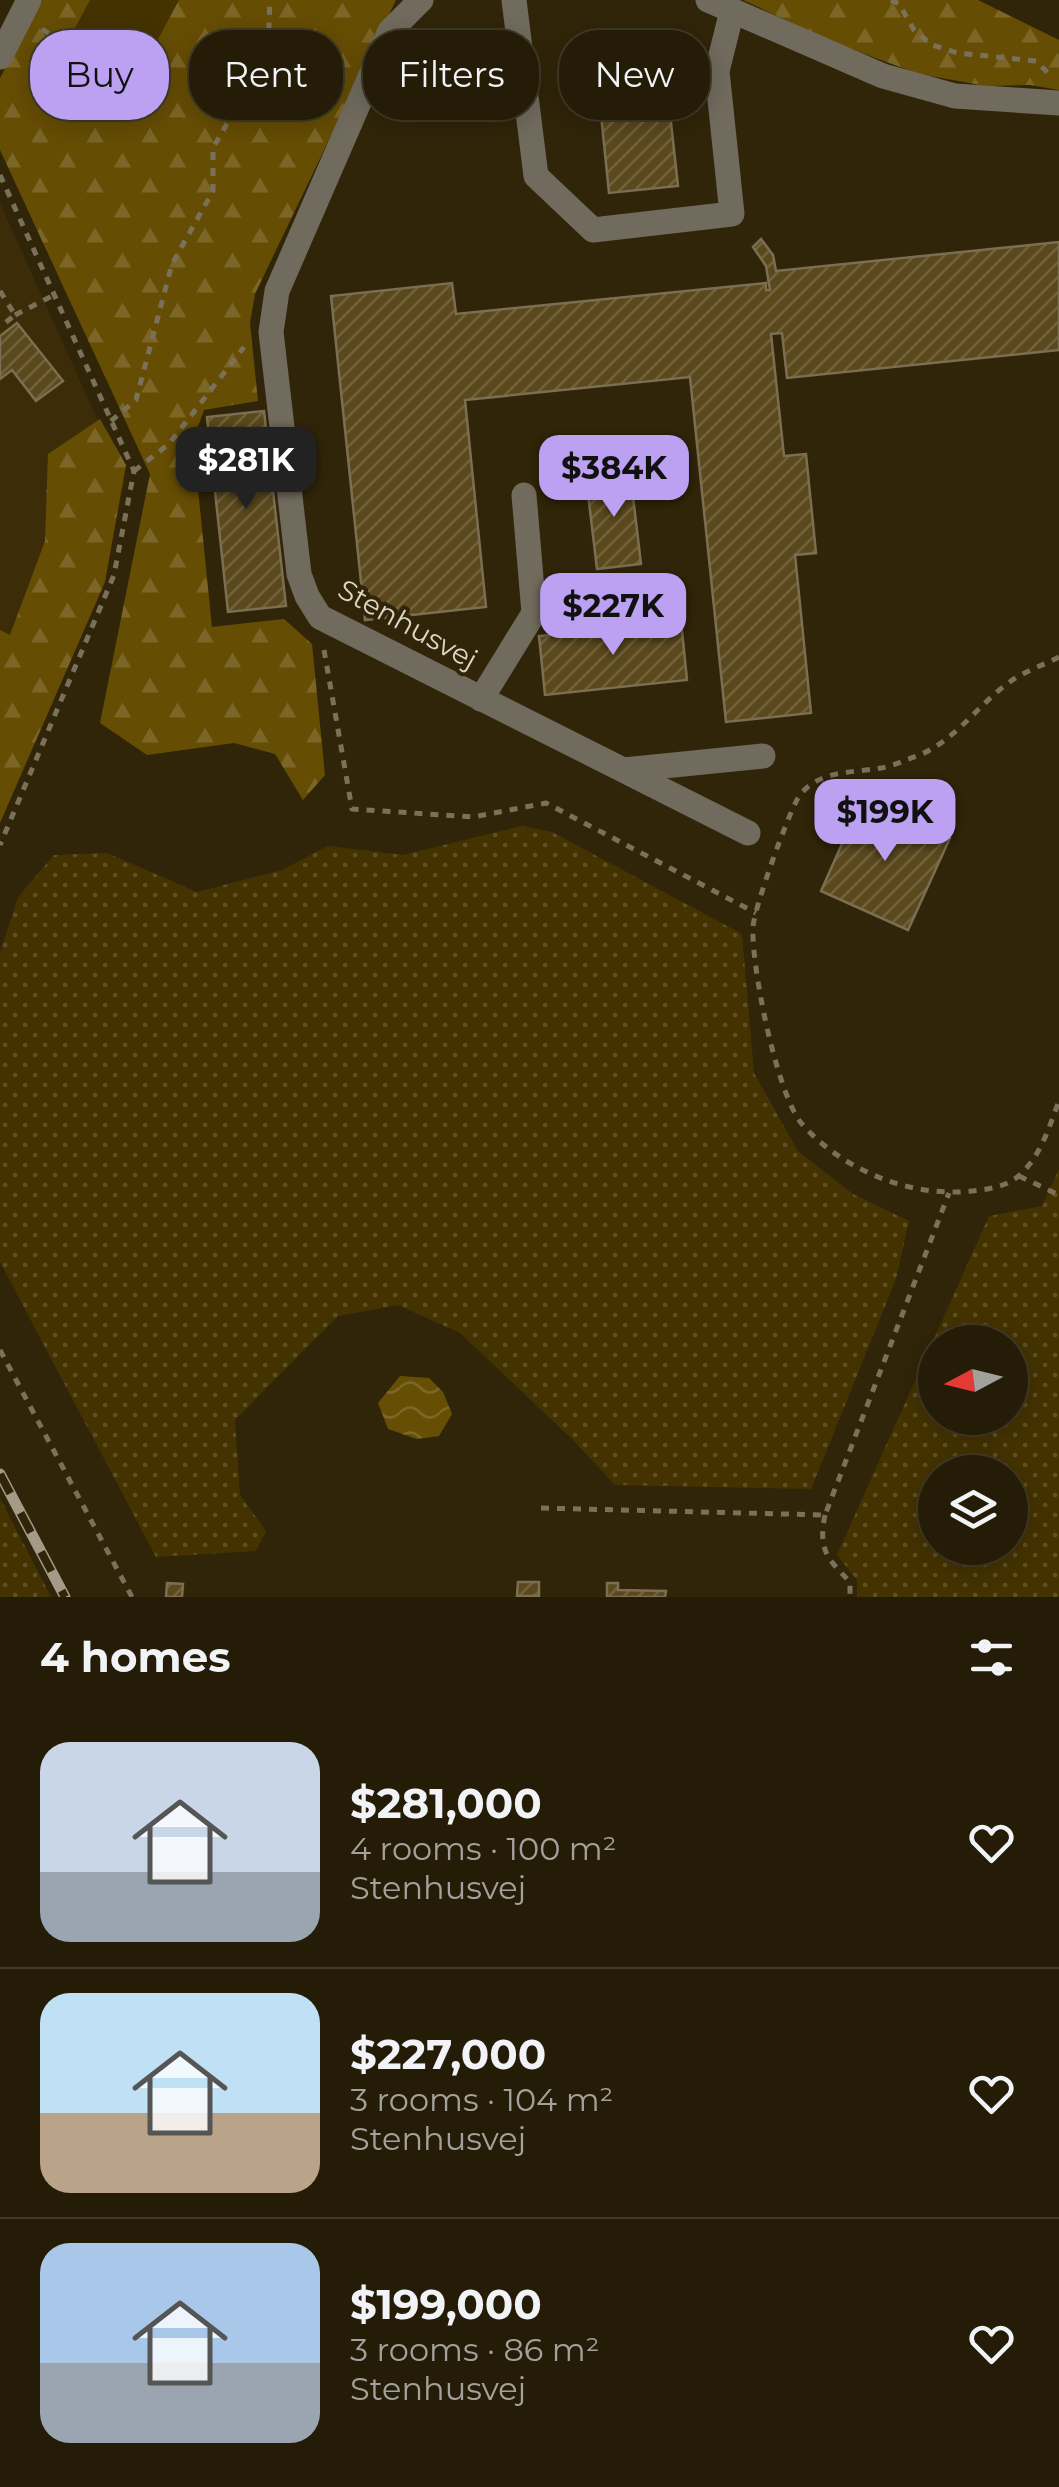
<!DOCTYPE html>
<html lang="en">
<head>
<meta charset="utf-8">
<style>
  body { margin:0; font-family:Montserrat,sans-serif; background:#2c2511; color:#f1f3f6; height:100vh; display:flex; flex-direction:column; font-size:38px; white-space:nowrap }
  * { box-sizing:border-box; margin:0 }
  p { font-size:32px; color:#a3a19b }
  .icon { flex:none; width:55px; height:55px; fill:none; stroke:currentColor; stroke-width:2; stroke-linecap:round; stroke-linejoin:round }
  .map { position:relative; height:1597px; overflow:hidden }
  .sheet { display:flex; flex-direction:column; background:#241c07; flex:1 }
  .sheet>* { flex:none }
  .top-card { position:absolute; left:30px; top:30px; width:1000px; height:90px; display:flex; gap:20px }
  .needle { width:65px; rotate:263deg }
  .buttons { position:absolute; left:918px; top:1325px; display:grid; gap:20px }
  .buttons a { display:grid; place-items:center; width:110px; height:110px; border-radius:50%; background:#241c07; box-shadow:0 5px 25px #0003,0 0 0 2px #413a28; font-size:50px }
  .price { position:absolute; translate:-50% -85px; padding:0 22px; border-radius:20px; background:#bca0f2; color:#111; font-size:32px; line-height:65px; filter:drop-shadow(0 2px 5px #0008) }
  .price::after { content:''; position:absolute; left:50%; top:60px; width:30px; height:22px; margin-left:-15px; background:inherit; clip-path:polygon(0 0,100% 0,50% 100%) }
  .price.on { background:#222; color:#fff }
  ul { padding:0; list-style:none }
  li { display:flex; align-items:center; gap:30px; height:250px; padding:0 40px }
  li+li { border-top:2px solid #413a28 }
  li span { display:grid; place-items:center; flex:none; width:280px; height:200px; border-radius:30px; color:#555 }
  li>.icon { margin-inline-start:auto }
  span .icon { width:120px; height:120px; fill:#fffc; stroke-width:1 }
  li b { font-size:42px }
  h2 { display:flex; justify-content:space-between; align-items:center; height:120px; padding:0 40px; font-size:42px }
  .pill { padding:0 35px; border-radius:40px; background:#241c07; box-shadow:0 5px 25px #0003,0 0 0 2px #413a28; font-size:35px; line-height:90px }
  .pill.on { background:#bca0f2; color:#111 }
  .map>svg:first-child { display:block }
</style>
</head>
<body>
<div class="map">
<svg width="1059" height="1597" viewBox="0 0 1059 1597">
  <defs>
    <pattern id="grass-dots" width="8" height="8" patternUnits="userSpaceOnUse" patternTransform="scale(2.5)"><rect width="8" height="8" fill="#443200"/><path d="M2 2h.1M6 6h.1" fill="none" stroke="#5f4f24" stroke-width="1.8" stroke-linecap="round"/></pattern>
    <pattern id="forest-firs" width="22" height="20" patternUnits="userSpaceOnUse" patternTransform="scale(2.5)"><rect width="22" height="20" fill="#664d04"/><path d="M5 1l3.5 6h-7zM16 11l3.5 6h-7z" fill="#7b6627"/></pattern>
    <pattern id="water-waves" width="16" height="10" patternUnits="userSpaceOnUse" patternTransform="scale(2.5)"><rect width="16" height="10" fill="#674e05"/><path d="M0 5q4-4 8 0t8 0" fill="none" stroke="#7c6728"/></pattern>
    <pattern id="building-hatch" width="6" height="6" patternUnits="userSpaceOnUse" patternTransform="scale(2.5)"><rect width="6" height="6" fill="#5b491d"/><path d="M-1 1l2-2M0 6l6-6M5 7l2-2" fill="none" stroke="#72623c"/></pattern>
  </defs>
  <rect width="100%" height="100%" fill="#302509"/>
  <!-- built -->
  <path fill="#3c2d08" d="M 0,203 L 125,481 L 0,789 Z"/>
  <!-- grass -->
  <g fill="url(#grass-dots)" fill-rule="evenodd">
    <path d="M 521,826 L 552,832 L 742,934 L 754,1073 L 798,1151 L 853,1194 L 909,1221 L 896,1279 L 811,1489 L 615,1485 L 574,1441 L 460,1333 L 398,1305 L 338,1316 L 235,1420 L 240,1495 L 266,1531 L 256,1551 L 156,1557 L 0,1262 L 0,953 L 18,897 L 54,855 L 107,853 L 197,892 L 282,870 L 328,846 L 403,855 Z"/>
    <path d="M 1059,1169 L 1059,1597 L 857,1597 L 857,1580 L 837,1555 L 989,1216 L 1042,1206 ZM 935,1342 L 1010,1342 L 1010,1418 L 935,1418 ZM 935,1472 L 1010,1472 L 1010,1548 L 935,1548 Z"/>
    <path d="M 0,1498 L 51,1597 L 0,1597 Z"/>
  </g>
  <!-- forest -->
  <g fill="url(#forest-firs)">
    <path d="M 42,0 L 396,0 L 255,294 L 250,323 L 258,401 L 204,410 L 193,440 L 212,627 L 284,619 L 312,644 L 325,775 L 303,800 L 275,754 L 234,743 L 147,755 L 100,723 L 150,474 L 0,150 L 0,78 Z"/>
    <path d="M 743,0 L 978,0 L 1059,40 L 1059,90 L 1030,85 L 986,86 L 919,74 L 835,43 Z"/>
    <path d="M 100,419 L 126,465 L 105,582 L 0,823 L 0,630 L 10,635 L 45,541 L 48,454 Z"/>
  </g>
  <!-- garden -->
  <path fill="#443200" d="M 90,0 L 179,0 L 135,82 L 66,45 Z"/>
  <!-- water -->
  <path fill="url(#water-waves)" d="M 400,1376 L 429,1378 L 443,1392 L 452,1414 L 439,1436 L 417,1439 L 388,1429 L 378,1403 Z"/>
  <!-- building -->
  <g fill="url(#building-hatch)" stroke="#7b6e51" stroke-width="2.5">
    <path d="M 665,68 L 678,186 L 609,193 L 597,75 Z"/>
    <path d="M 761,239 L 773,255 L 776,271 L 1059,242 L 1059,350 L 787,378 L 782,333 L 771,334 L 784,456 L 806,454 L 816,553 L 795,555 L 811,713 L 726,722 L 690,377 L 465,400 L 486,607 L 365,620 L 331,296 L 452,283 L 456,314 L 766,283 L 766,290 L 770,290 L 766,266 L 753,247 Z"/>
    <path d="M 17,323 L 63,381 L 36,401 L 12,370 L 0,379 L 0,336 Z"/>
    <path d="M 264,411 L 286,606 L 228,612 L 207,417 Z"/>
    <path d="M 630,471 L 641,564 L 597,569 L 586,477 Z"/>
    <path d="M 681,621 L 687,680 L 545,695 L 539,636 Z"/>
    <path d="M 862,799 L 950,838 L 908,930 L 821,891 Z"/>
    <path d="M 518,1582 L 539,1582 L 539,1596 L 517,1596 Z"/>
    <path d="M 167,1583 L 183,1584 L 182,1597 L 166,1597 Z"/>
    <path d="M 607,1583 L 618,1583 L 618,1590 L 666,1591 L 665,1597 L 607,1597 Z"/>
  </g>
  <g fill="none" stroke-linecap="round" stroke-linejoin="round">
    <!-- path -->
    <g stroke="#7b715b" stroke-width="5" stroke-dasharray="8 8" stroke-linecap="butt">
      <path d="M 891,0 L 899,4 L 914,30 L 932,45 L 958,53 L 1036,61 L 1049,74"/>
      <path d="M 42,29 L 66,45"/>
      <path d="M 0,175 L 134,471 L 114,575 L 0,845"/>
      <path d="M 0,291 L 15,315 L 0,327"/>
      <path d="M 15,315 L 54,295"/>
      <path d="M 111,421 L 136,400 L 172,264 L 213,191 L 213,148 L 268,52 L 270,0"/>
      <path d="M 134,471 L 169,444 L 244,347"/>
      <path d="M 324,650 L 352,809 L 473,817 L 546,803 L 756,913"/>
      <path d="M 1059,657 C 1044,665 1025,671 1011,681 C 978,704 956,741 917,756 C 905,760 893,766 881,768 C 852,773 816,770 798,798 C 788,815 754,908 753,927 C 751,966 777,1095 802,1124 C 842,1170 911,1198 972,1191 C 990,1189 1007,1187 1021,1174 C 1042,1153 1049,1127 1059,1101"/>
      <path d="M 1019,1176 L 1059,1195"/>
      <path d="M 0,1350 L 132,1597"/>
      <path d="M 541,1508 L 825,1515 L 949,1193"/>
      <path d="M 825,1515 C 818,1550 827,1558 850,1582 L 850,1597"/>
    </g>
    <!-- minor -->
    <g stroke="#716b5e" stroke-width="25">
      <path d="M 421,0 L 390,31 L 277,291 L 271,332 L 299,574 L 307,596 L 320,617 L 748,833"/>
      <path d="M 514,0 L 536,176 L 593,230 L 732,214 L 717,71 L 732,11"/>
      <path d="M 708,0 L 883,76 L 955,96 L 1059,103"/>
      <path d="M 0,57 L 29,0"/>
      <path d="M 524,495 L 534,613 L 656,603"/>
      <path d="M 481,699 L 534,613"/>
      <path d="M 624,770 L 763,756"/>
    </g>
    <defs>
      <path id="rail" d="M 0,1474 L 65,1597"/>
    </defs>
    <!-- rail casing -->
    <use href="#rail" stroke="#a39b87" stroke-width="11"/>
    <!-- rail -->
    <use href="#rail" stroke="#302509" stroke-width="8" stroke-dasharray="22" stroke-linecap="butt"/>
  </g>
  <g text-anchor="middle" stroke-width="8" stroke-linejoin="round" paint-order="stroke">
    <!-- street labels -->
    <g font-size="28" fill="#ddd6c6" stroke="#302509">
      <text transform="translate(408 624) rotate(29)" y="10">Stenhusvej</text>
    </g>
  </g>
</svg>
<div class="buttons">
<a><svg class="needle" viewBox="-14 -14 28 28"><path d="M0-13l5 13h-10z" fill="#e53935"/><path d="M0 13l5-13h-10z" fill="#a3a19b"/></svg></a>
<a><svg class="icon" aria-label="layers" viewBox="0 0 24 24"><path d="M12 4l9 5-9 5-9-5zM3 14l9 5 9-5"/></svg></a>
</div>
<b class="price on" style="left:246px;top:512px">$281K</b>
<b class="price" style="left:614px;top:520px">$384K</b>
<b class="price" style="left:613px;top:658px">$227K</b>
<b class="price" style="left:885px;top:864px">$199K</b>
<div class="top-card">
<a class="pill on">Buy</a>
<a class="pill">Rent</a>
<a class="pill">Filters</a>
<a class="pill">New</a>
</div>
</div>
<section class="sheet">
<h2>4 homes<svg class="icon" aria-label="filters" viewBox="0 0 24 24"><path d="M4 7h16M4 17h16"/><circle cx="9" cy="7" r="2"/><circle cx="15" cy="17" r="2"/></svg></h2>
<ul>
<li><span style="background:linear-gradient(#c9d6e8 65%,#9aa5b1 0)"><svg class="icon" aria-label="home" viewBox="0 0 24 24"><path d="M3 11l9-7 9 7M6 9v11h12V9"/></svg></span><div><b>$281,000</b><p>4 rooms · 100 m²</p><p>Stenhusvej</p></div><svg class="icon" aria-label="heart" viewBox="0 0 24 24"><path d="M12 20l-8-8c-3-5 5-10 8-4 3-6 11-1 8 4z"/></svg></li>
<li><span style="background:linear-gradient(#bfe0f5 60%,#b9a48a 0)"><svg class="icon" aria-label="home" viewBox="0 0 24 24"><path d="M3 11l9-7 9 7M6 9v11h12V9"/></svg></span><div><b>$227,000</b><p>3 rooms · 104 m²</p><p>Stenhusvej</p></div><svg class="icon" aria-label="heart" viewBox="0 0 24 24"><path d="M12 20l-8-8c-3-5 5-10 8-4 3-6 11-1 8 4z"/></svg></li>
<li><span style="background:linear-gradient(#a9c7e8 60%,#9aa5b1 0)"><svg class="icon" aria-label="home" viewBox="0 0 24 24"><path d="M3 11l9-7 9 7M6 9v11h12V9"/></svg></span><div><b>$199,000</b><p>3 rooms · 86 m²</p><p>Stenhusvej</p></div><svg class="icon" aria-label="heart" viewBox="0 0 24 24"><path d="M12 20l-8-8c-3-5 5-10 8-4 3-6 11-1 8 4z"/></svg></li>
</ul>
</section>
</body>
</html>
